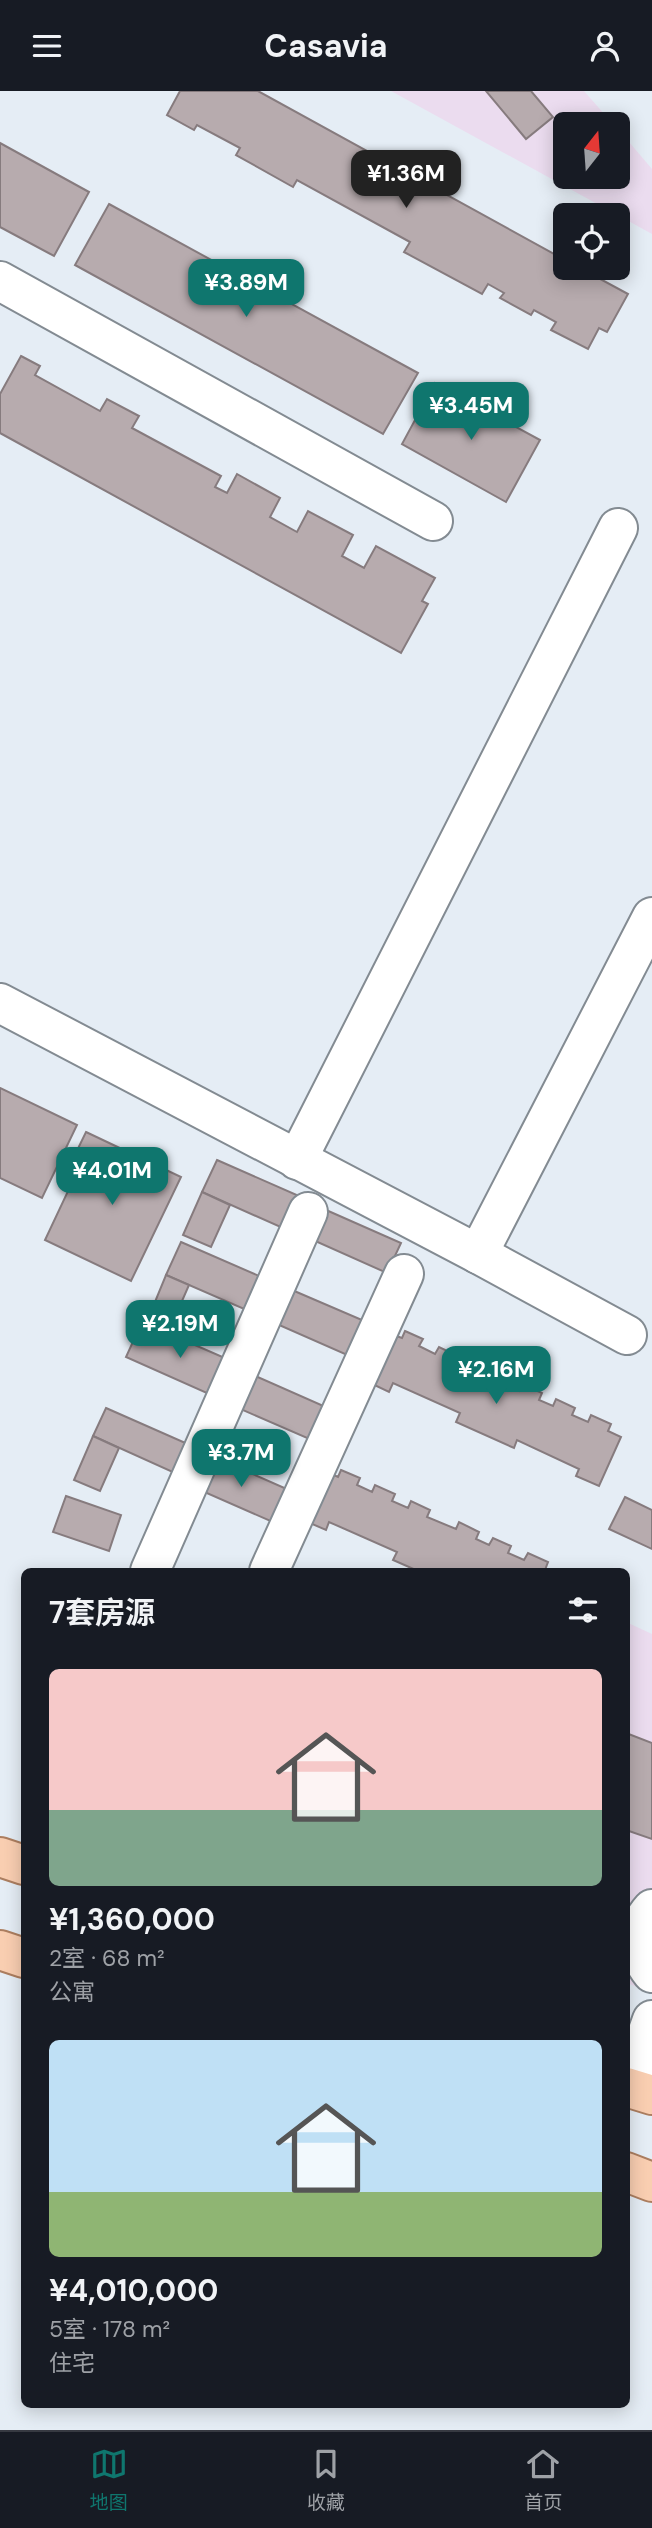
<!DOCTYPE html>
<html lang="zh">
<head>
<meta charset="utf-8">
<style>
  body { margin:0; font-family:"DM Sans","Noto Sans SC",sans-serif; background:#242831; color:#f1f3f6; height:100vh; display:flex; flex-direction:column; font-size:26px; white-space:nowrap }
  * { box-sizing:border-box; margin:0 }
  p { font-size:23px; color:#9ea1a6 }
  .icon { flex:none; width:38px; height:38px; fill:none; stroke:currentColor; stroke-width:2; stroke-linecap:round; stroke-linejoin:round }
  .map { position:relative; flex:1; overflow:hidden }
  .details { position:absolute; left:21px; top:1477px; width:609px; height:840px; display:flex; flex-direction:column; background:#171b24; border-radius:10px; box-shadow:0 4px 18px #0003 }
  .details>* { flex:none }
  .needle { width:46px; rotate:17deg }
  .buttons { position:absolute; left:553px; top:21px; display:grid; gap:14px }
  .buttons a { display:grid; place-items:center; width:77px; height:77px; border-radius:10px; background:#171b24; box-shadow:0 4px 18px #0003; font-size:35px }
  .price { position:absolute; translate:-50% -60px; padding:0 16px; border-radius:14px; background:#0f766e; color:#fff; font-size:23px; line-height:46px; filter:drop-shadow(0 2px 4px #0008) }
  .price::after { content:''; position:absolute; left:50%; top:42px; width:21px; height:16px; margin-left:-10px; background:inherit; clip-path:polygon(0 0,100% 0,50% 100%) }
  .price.on { background:#222; color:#fff }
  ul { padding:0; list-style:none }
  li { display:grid; align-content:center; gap:14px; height:371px; padding:0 28px }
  li span { display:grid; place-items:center; height:217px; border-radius:10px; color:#555 }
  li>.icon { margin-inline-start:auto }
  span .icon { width:126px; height:126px; fill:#fffc; stroke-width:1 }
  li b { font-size:30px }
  h2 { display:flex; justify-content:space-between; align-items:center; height:84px; padding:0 28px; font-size:30px }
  header { display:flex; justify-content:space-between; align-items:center; height:91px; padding:0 28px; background:#171b24; font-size:32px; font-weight:700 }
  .tabs { display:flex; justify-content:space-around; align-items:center; height:98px; border-top:2px solid #363941; background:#171b24; font-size:19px; color:#9ea1a6 }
  .tabs a { display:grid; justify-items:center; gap:4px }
  .tabs .on { color:#0f766e }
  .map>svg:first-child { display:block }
</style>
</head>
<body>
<header><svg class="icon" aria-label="menu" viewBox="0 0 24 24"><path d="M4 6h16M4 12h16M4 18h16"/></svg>Casavia<svg class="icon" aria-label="person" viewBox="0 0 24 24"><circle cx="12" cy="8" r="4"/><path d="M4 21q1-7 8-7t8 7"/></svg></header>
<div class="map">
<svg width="652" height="2339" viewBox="0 0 652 2339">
  <rect width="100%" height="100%" fill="#e5edf5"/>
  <!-- commercial -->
  <g fill="#ebdcef">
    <path d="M 391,0 L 584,0 L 613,33 L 565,33 L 565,86 L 618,86 L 618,38 L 652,78 L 652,143 Z"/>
    <path d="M 626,1531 L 652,1543 L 652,1902 L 627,1892 Z"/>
  </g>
  <!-- building -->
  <g fill="#b7abae" stroke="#867b7e" stroke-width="2">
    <path d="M 180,0 L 258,0 L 565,169 L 565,177 L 580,177 L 628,203 L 607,241 L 599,237 L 588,258 L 551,239 L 556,231 L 534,219 L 531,224 L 500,207 L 504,202 L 488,193 L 482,203 L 404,161 L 410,151 L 297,89 L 293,96 L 236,64 L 240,57 L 197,34 L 194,39 L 167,24 Z"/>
    <path d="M 486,0 L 531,0 L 553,26 L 526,48 Z"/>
    <path d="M 0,52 L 89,101 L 54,165 L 0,136 Z"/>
    <path d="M 109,113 L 418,282 L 383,343 L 75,174 Z"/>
    <path d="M 21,265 L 40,275 L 35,284 L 100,320 L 107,308 L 139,325 L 132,337 L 221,385 L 215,396 L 227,402 L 237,383 L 280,407 L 270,426 L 297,441 L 308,420 L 353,444 L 342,465 L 364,477 L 376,455 L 435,487 L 422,510 L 428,513 L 401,562 L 0,342 L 0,303 Z"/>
    <path d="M 435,292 L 540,349 L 506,411 L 402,353 Z"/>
    <path d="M 0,997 L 77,1034 L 42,1107 L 0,1087 Z"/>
    <path d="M 86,1041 L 181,1086 L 131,1190 L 45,1149 L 78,1079 L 70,1074 Z"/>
    <path d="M 217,1069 L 299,1105 L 285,1138 L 202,1101 Z"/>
    <path d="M 202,1101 L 230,1114 L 211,1156 L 183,1144 Z"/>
    <path d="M 317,1115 L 401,1152 L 387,1182 L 304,1145 Z"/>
    <path d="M 181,1151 L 266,1188 L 251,1221 L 166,1184 Z"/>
    <path d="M 166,1184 L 189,1194 L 172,1233 L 150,1223 Z"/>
    <path d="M 285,1196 L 369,1232 L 354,1267 L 270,1230 Z"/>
    <path d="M 142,1231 L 234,1271 L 218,1307 L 126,1266 Z"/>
    <path d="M 405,1240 L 423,1248 L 419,1255 L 435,1263 L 439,1256 L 458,1265 L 455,1272 L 471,1278 L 474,1271 L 493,1280 L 490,1287 L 519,1300 L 522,1293 L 542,1302 L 539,1309 L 553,1315 L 556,1308 L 575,1317 L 572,1324 L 588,1331 L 591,1324 L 611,1333 L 608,1340 L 621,1346 L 599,1395 L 576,1385 L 579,1378 L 517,1349 L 514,1357 L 456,1331 L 460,1322 L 393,1292 L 389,1301 L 366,1290 L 388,1242 L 402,1247 Z"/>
    <path d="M 244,1280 L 328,1317 L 314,1350 L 229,1313 Z"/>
    <path d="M 106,1317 L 190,1354 L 177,1383 L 93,1345 Z"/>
    <path d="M 93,1345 L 119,1357 L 100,1400 L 74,1389 Z"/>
    <path d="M 207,1363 L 289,1399 L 275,1432 L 193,1396 Z"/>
    <path d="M 341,1379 L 360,1387 L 357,1394 L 372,1401 L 375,1394 L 395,1403 L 392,1410 L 408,1417 L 411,1410 L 430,1419 L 427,1426 L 456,1438 L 459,1431 L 479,1441 L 476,1448 L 489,1454 L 493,1447 L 511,1455 L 508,1462 L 524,1469 L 528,1462 L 548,1471 L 545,1479 L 549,1480 L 418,1480 L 393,1469 L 397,1461 L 329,1431 L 326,1439 L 303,1429 L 325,1380 L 338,1386 Z"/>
    <path d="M 66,1405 L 121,1424 L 109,1460 L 53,1441 Z"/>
    <path d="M 625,1406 L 652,1419 L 652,1458 L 609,1438 Z"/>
    <path d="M 626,1642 L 652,1652 L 652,1748 L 626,1739 Z"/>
  </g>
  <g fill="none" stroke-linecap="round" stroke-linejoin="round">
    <defs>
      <g id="minor">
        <path d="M 0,190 L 433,430"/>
        <path d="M 0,912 L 478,1163 L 627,1244"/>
        <path d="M 297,1069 L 618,437"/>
        <path d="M 478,1163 L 652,826"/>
        <path d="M 150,1480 L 308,1121"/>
        <path d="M 269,1480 L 404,1183"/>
        <path d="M 652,1818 C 633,1839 635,1861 652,1882"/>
        <path d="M 628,1996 L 652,1929"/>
      </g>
      <g id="major">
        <path d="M 0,1766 L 24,1774"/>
        <path d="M 0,1859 L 24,1867"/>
        <path d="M 626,1996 L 652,2004"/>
        <path d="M 626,2081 L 652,2091"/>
      </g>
    </defs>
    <!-- minor casing -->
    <use href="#minor" stroke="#838b92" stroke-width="42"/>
    <!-- major casing -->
    <use href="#major" stroke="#ac7e60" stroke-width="42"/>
    <!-- minor -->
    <use href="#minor" stroke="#fff" stroke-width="38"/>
    <!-- major -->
    <use href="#major" stroke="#f9ceb1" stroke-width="38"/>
  </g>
</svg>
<div class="buttons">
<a><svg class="needle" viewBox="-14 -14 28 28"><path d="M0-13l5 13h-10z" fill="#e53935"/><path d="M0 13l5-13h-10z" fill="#9ea1a6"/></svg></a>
<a><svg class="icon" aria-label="locate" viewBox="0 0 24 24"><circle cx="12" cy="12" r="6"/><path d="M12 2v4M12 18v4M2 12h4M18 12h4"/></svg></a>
</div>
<b class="price on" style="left:406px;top:119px">¥1.36M</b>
<b class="price" style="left:246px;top:228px">¥3.89M</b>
<b class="price" style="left:471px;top:351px">¥3.45M</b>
<b class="price" style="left:112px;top:1116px">¥4.01M</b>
<b class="price" style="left:180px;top:1269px">¥2.19M</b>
<b class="price" style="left:496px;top:1315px">¥2.16M</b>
<b class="price" style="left:241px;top:1398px">¥3.7M</b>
<section class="details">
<h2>7套房源<svg class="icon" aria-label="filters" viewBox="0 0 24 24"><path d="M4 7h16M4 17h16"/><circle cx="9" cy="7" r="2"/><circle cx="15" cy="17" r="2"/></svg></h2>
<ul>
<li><span style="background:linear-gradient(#f6c9c9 65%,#7fa58c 0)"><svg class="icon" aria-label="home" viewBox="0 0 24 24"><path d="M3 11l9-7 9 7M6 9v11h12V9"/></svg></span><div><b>¥1,360,000</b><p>2室 · 68 m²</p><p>公寓</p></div></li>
<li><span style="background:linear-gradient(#bfe0f5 70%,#8fb573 0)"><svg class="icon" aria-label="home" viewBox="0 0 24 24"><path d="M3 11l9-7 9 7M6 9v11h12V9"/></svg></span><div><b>¥4,010,000</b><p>5室 · 178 m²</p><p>住宅</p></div></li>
</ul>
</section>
</div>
<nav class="tabs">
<a class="on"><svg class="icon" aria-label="map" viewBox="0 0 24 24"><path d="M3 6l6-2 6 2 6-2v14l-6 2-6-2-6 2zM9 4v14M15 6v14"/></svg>地图</a>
<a><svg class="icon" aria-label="saved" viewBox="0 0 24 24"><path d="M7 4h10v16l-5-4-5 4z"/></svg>收藏</a>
<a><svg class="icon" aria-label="home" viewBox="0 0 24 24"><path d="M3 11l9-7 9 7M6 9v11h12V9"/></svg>首页</a>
</nav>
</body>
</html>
